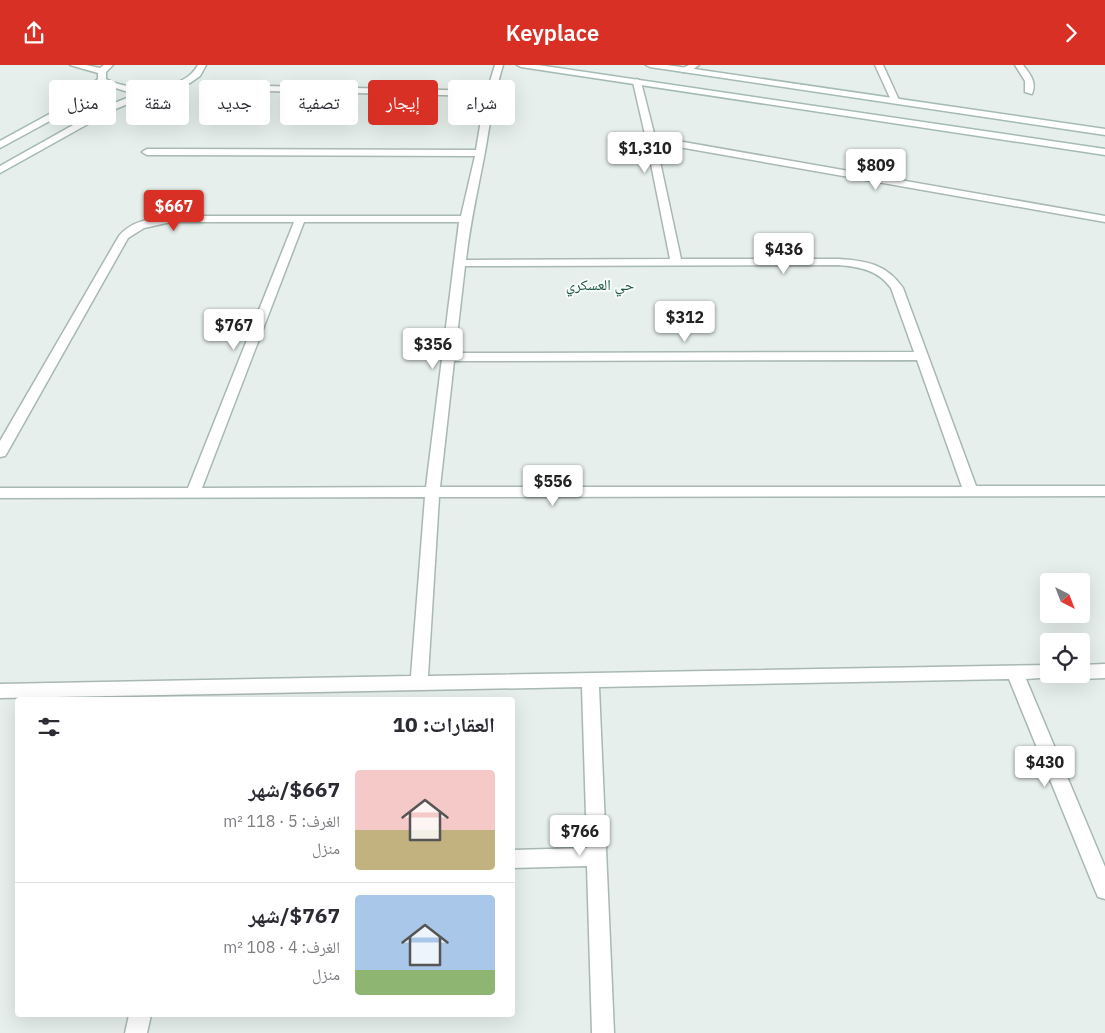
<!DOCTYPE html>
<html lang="ar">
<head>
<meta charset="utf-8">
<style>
  body { margin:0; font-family:"IBM Plex Sans","Noto Naskh Arabic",sans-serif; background:#f7f7f7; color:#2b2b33; direction:rtl; height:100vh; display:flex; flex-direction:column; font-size:19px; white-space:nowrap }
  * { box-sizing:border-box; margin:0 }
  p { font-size:16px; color:#7c7c81 }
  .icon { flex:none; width:28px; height:28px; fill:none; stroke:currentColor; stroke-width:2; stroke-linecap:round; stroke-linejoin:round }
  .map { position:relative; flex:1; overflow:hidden; direction:ltr }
  .drawer { position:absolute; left:15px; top:632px; width:500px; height:320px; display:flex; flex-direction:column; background:#fff; border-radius:5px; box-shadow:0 5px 20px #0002; direction:rtl }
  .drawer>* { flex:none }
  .hud { position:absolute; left:15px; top:15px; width:500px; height:45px; direction:rtl; display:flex; gap:10px }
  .needle { width:32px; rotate:138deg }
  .controls { position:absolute; left:1040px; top:508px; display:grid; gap:10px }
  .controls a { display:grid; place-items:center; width:50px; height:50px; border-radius:5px; background:#fff; box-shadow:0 5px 20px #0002; font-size:25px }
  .price { position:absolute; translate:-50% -42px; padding:0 11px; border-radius:5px; background:#fff; color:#222; font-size:16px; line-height:32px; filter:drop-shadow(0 1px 2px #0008) }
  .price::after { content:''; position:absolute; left:50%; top:30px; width:15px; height:11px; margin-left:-8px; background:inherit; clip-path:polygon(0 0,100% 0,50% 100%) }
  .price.on { background:#d93025; color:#fff }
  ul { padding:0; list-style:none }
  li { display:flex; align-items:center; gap:15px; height:125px; padding:0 20px }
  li+li { border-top:1px solid #e1e1e2 }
  li span { display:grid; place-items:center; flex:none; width:140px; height:100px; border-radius:5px; color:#555 }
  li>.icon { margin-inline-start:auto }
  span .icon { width:60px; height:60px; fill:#fffc; stroke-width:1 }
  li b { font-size:21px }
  h2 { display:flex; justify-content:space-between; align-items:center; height:60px; padding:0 20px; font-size:21px }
  .pill { padding:0 18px; border-radius:5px; background:#fff; box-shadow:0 5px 20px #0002; font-size:18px; line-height:45px }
  .pill.on { background:#d93025; color:#fff }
  header { display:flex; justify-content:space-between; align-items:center; height:65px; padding:0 20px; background:#d93025; color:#fff; font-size:22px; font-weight:600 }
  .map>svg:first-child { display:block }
</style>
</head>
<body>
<header><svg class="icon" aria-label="forward" viewBox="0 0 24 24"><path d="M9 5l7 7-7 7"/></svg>Keyplace<svg class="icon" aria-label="share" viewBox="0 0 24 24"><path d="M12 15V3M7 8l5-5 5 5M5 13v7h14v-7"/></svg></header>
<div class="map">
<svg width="1105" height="968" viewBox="0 0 1105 968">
  <rect width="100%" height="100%" fill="#e6efeb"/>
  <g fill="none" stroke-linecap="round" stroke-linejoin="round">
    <defs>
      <g id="street">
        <path d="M 495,0 L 503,0 C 494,29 490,58 485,87 C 478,124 470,158 466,195 L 670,194 L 646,74 L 633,17 L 637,14 L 641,17 L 655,72 L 1105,151 L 1105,157 L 656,78 L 681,194 L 839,194 C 867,196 886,199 903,223 L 976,421 L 1105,421 L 1105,431 L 439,432 L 428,611 L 1049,600 L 1049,609 L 1056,609 L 1055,612 L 1026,614 L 1105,802 L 1105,834 L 1098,832 L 1095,825 L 1009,614 L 599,622 L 614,968 L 592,968 L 587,801 L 512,803 L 512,785 L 587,783 L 582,622 L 0,633 L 0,619 L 411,611 L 425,432 L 0,433 L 0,423 L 188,423 L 294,157 L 171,157 L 144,163 L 128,173 L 7,388 L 5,391 L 0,392 L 0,376 L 119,171 C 131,156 152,153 171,151 L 461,151 L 475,91 L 147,90 L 142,87 L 147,84 L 476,85 L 485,31 L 223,25 L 219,22 L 220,20 L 487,26 ZM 304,157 L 459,157 L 426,422 L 202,423 ZM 839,200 C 860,202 878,205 891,223 L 914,287 L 455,288 L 465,201 ZM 917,295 L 962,422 L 440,422 L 454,296 Z"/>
        <path d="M 689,0 L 699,0 L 689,7 L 683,7 L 683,3 Z"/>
        <path d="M 875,0 L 883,0 L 899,35 L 898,37 L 891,35 Z"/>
        <path d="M 1015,0 L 1023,0 C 1030,9 1037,17 1032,29 L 1025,27 L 1025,16 Z"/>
        <path d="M 1105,599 L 1105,613 L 1081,614 L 1075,612 L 1074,609 L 1081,609 L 1081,600 Z"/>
        <path d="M 129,950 L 151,950 L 147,968 L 125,968 Z"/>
      </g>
      <g id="secondary">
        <path d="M 70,0 L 86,0 L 100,3 L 104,0 L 113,0 L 106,7 L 106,14 C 131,27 183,28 198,0 L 206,0 L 200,11 L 190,18 L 160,26 L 113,45 L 0,108 L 0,101 L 107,41 L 142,27 L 125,26 L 103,19 L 70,45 L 0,83 L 0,76 L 64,41 L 98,14 L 98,8 Z"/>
        <path d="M 517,0 L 538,0 L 1105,84 L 1105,90 L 521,2 Z"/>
        <path d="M 646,0 L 667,0 L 1105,64 L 1105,70 L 650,2 Z"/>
      </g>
    </defs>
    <!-- street casing -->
    <use href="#street" stroke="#a8b8b2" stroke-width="3"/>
    <!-- secondary casing -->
    <use href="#secondary" stroke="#a4bbb3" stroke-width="3"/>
    <!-- street -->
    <use href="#street" fill="#fff" fill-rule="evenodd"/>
    <!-- secondary -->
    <use href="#secondary" fill="#fff" fill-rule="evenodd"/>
  </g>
  <g text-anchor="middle" stroke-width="4" stroke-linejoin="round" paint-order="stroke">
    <!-- far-neighbourhood labels -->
    <g font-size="15" fill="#1f5548" stroke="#f7fbf9">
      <text x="600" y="225">حي العسكري</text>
    </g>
  </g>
</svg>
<div class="controls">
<a><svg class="needle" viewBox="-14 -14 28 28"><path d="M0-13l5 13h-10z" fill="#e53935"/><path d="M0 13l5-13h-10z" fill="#7c7c81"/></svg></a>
<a><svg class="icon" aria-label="locate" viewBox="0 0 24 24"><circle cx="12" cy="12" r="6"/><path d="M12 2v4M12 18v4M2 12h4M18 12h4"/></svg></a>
</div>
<b class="price" style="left:645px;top:109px">$1,310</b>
<b class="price" style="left:876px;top:126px">$809</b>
<b class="price on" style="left:174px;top:167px">$667</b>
<b class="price" style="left:784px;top:210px">$436</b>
<b class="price" style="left:685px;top:278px">$312</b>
<b class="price" style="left:234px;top:286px">$767</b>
<b class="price" style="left:433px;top:305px">$356</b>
<b class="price" style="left:553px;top:442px">$556</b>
<b class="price" style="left:1045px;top:723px">$430</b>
<b class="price" style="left:580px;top:792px">$766</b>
<div class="hud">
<a class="pill">شراء</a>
<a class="pill on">إيجار</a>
<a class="pill">تصفية</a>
<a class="pill">جديد</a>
<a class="pill">شقة</a>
<a class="pill">منزل</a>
</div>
<section class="drawer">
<h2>العقارات: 10<svg class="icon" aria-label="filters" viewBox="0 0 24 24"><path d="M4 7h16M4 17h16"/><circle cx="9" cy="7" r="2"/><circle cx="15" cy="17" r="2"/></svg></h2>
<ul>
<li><span style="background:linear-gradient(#f6c9c9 60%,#c2b280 0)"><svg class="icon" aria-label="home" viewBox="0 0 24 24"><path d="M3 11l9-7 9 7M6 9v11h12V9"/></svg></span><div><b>$667/شهر</b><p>الغرف: 5 · 118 m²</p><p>منزل</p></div></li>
<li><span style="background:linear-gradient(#a9c7e8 75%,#8fb573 0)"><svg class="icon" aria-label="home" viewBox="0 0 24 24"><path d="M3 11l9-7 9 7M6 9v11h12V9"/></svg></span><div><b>$767/شهر</b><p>الغرف: 4 · 108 m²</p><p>منزل</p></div></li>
</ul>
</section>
</div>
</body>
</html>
